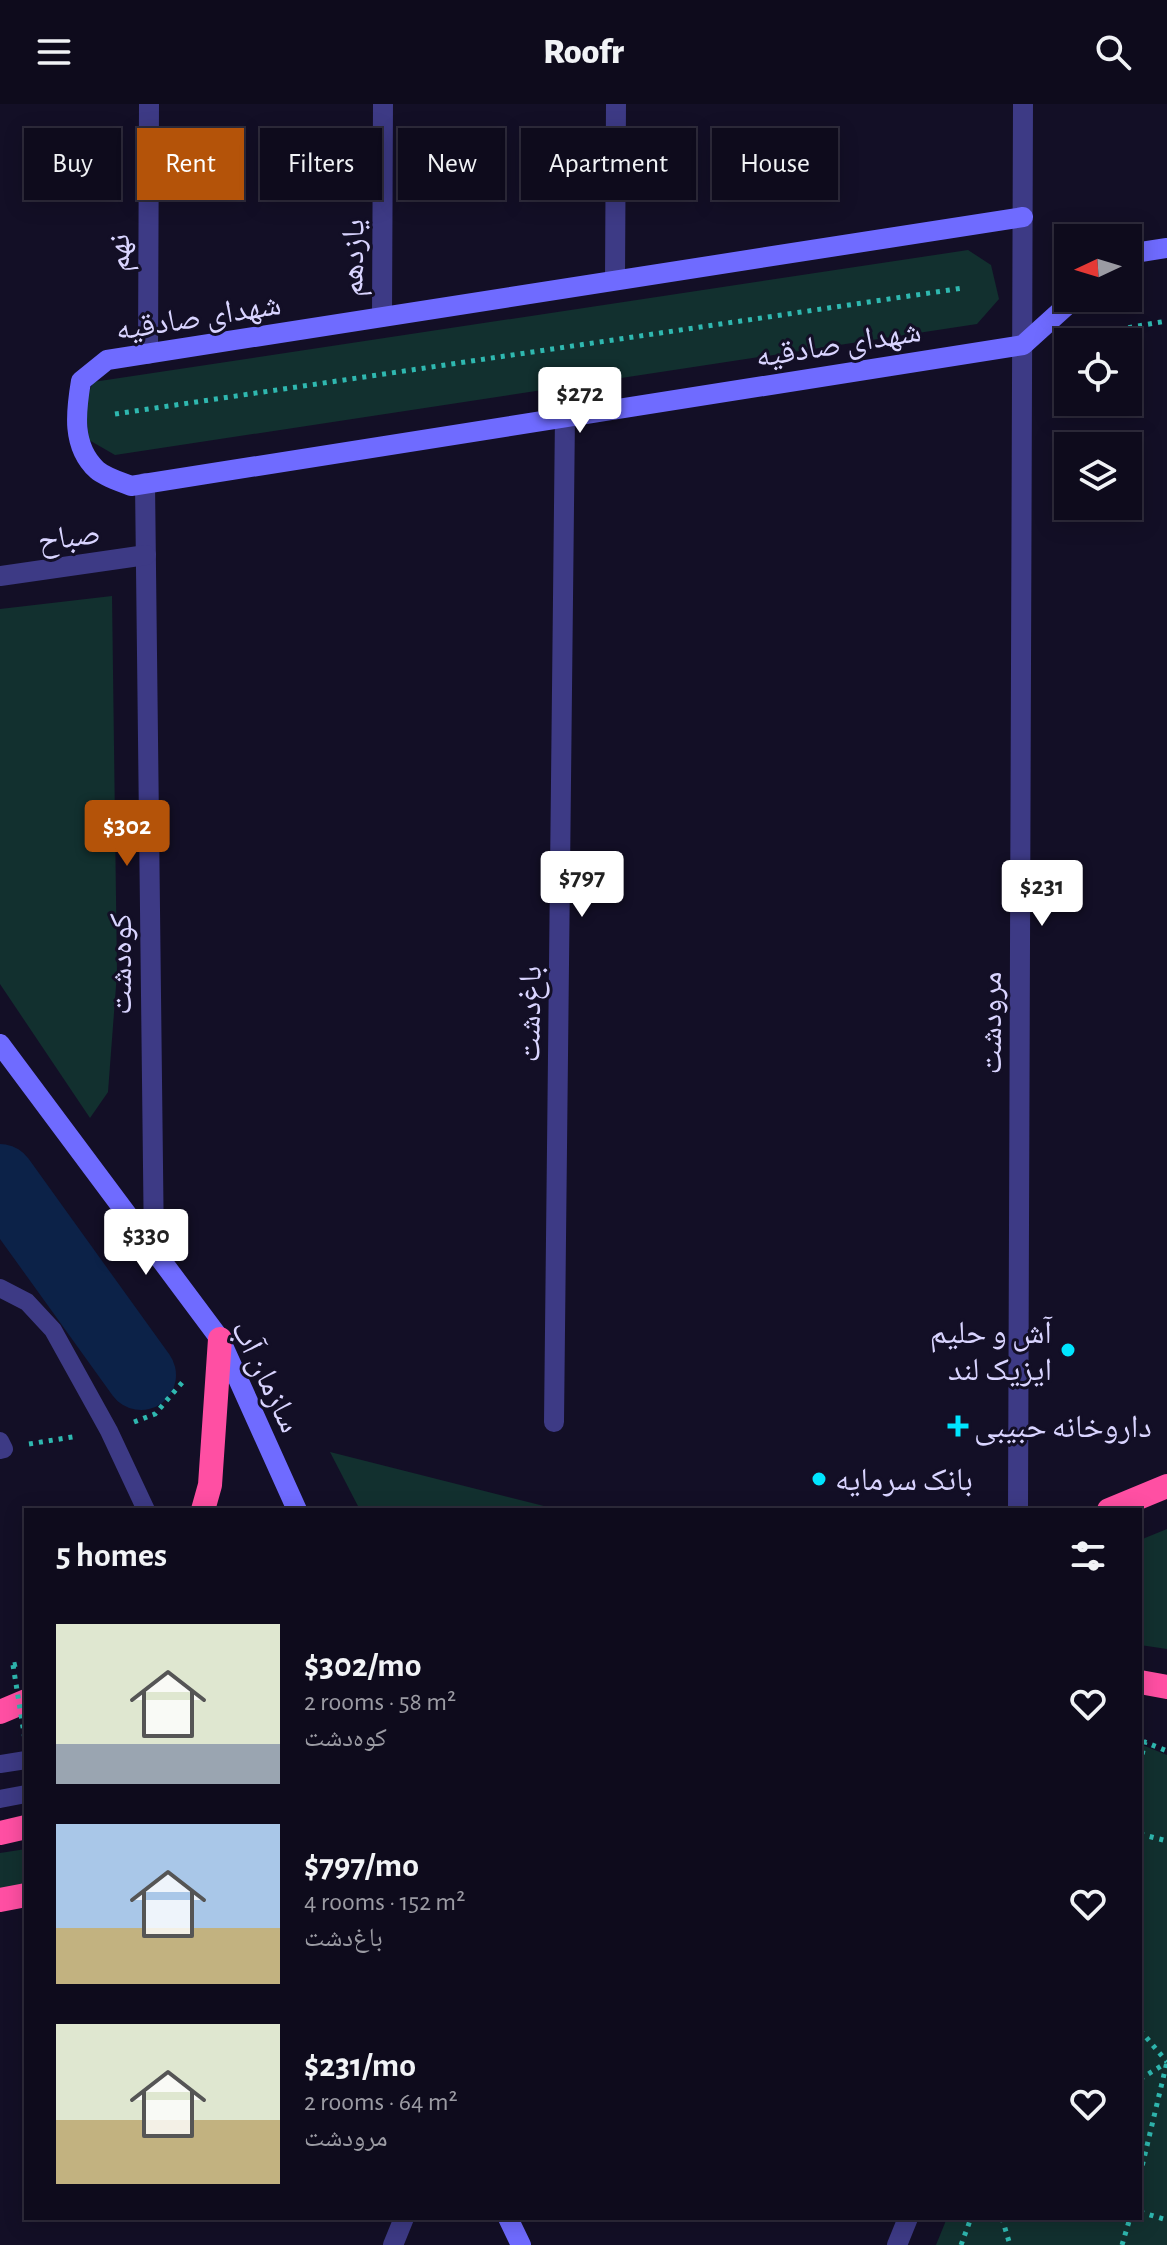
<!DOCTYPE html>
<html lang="en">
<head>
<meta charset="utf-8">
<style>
  body { margin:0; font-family:"Alegreya Sans","Noto Naskh Arabic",sans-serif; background:#1c1929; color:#f1f3f6; height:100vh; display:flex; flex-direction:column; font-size:30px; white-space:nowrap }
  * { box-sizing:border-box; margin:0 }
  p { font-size:26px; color:#9b9ba3 }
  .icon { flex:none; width:44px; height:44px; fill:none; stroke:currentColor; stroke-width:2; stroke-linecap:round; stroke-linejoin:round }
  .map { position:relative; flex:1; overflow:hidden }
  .side { position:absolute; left:24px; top:1404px; width:1118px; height:712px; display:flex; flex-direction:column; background:#0e0b1c; border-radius:0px; box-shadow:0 4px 20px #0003,0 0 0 2px #2e2b3b }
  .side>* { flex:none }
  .banner { position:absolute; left:24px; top:24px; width:1120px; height:72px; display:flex; gap:16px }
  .needle { width:52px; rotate:266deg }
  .tools { position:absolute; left:1054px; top:120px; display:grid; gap:16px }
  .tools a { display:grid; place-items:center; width:88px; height:88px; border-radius:0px; background:#0e0b1c; box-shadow:0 4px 20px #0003,0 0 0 2px #2e2b3b; font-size:40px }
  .price { position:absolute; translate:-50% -68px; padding:0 18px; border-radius:8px; background:#fff; color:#222; font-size:26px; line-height:52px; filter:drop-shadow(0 2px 4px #0008) }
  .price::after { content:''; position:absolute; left:50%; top:48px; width:24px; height:18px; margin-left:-12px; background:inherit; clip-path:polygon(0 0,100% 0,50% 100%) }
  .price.current { background:#b45309; color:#fff }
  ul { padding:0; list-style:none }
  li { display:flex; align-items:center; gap:24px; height:200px; padding:0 32px }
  li span { display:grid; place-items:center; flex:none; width:224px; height:160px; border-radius:0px; color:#555 }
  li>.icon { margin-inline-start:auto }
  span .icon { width:96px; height:96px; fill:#fffc; stroke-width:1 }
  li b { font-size:34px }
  h2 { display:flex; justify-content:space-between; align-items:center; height:96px; padding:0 32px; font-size:34px }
  .pill { padding:0 28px; border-radius:0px; background:#0e0b1c; box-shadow:0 4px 20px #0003,0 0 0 2px #2e2b3b; font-size:28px; line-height:72px }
  .pill.current { background:#b45309; color:#fff }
  header { display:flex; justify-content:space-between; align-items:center; height:104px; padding:0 32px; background:#0e0b1c; font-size:36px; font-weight:800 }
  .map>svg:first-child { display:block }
</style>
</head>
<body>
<header><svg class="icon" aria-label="menu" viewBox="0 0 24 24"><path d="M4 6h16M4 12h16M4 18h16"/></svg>Roofr<svg class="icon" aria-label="search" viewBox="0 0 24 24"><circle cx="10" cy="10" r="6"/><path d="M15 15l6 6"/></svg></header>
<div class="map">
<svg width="1167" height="2141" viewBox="0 0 1167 2141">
  <rect width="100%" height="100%" fill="#130f26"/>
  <!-- green -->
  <g fill="#12302f">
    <path d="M 968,146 L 991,161 L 999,195 L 977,220 L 115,351 L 89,336 L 85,299 L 93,278 Z"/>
    <path d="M 112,492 L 117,869 L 108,988 L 90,1014 L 0,880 L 0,505 Z"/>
    <path d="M 330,1348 L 540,1401 L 559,1406 L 360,1406 Z"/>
    <path d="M 1167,1425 L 1167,1545 L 1140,1541 L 1140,1436 Z"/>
    <path d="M 1140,1640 L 1167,1651 L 1167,2141 L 936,2141 L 947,2114 L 1140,2114 Z"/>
    <path d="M 26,1745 L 26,1782 L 0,1786 L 0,1749 Z"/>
  </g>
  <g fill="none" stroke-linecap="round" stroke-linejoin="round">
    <!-- river -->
    <path stroke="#0c2248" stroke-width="70" d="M 0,1075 L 141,1271"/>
    <!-- path -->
    <g stroke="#2fb8b0" stroke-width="5" stroke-dasharray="4 6" stroke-linecap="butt">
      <path d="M 1079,232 L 1167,217"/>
      <path d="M 115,310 L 963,184"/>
      <path d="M 134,1318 L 155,1310 L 186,1274"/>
      <path d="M 29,1340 L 78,1332"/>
      <path d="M 13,1561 L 26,1558"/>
      <path d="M 1140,1660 L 1145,1638 L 1167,1647"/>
      <path d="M 1140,1730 L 1167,1737"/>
      <path d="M 1140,1926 L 1167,1958"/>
      <path d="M 1140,1975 L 1166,1959"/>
      <path d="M 1140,2071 L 1167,1958"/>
      <path d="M 1140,2108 L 1167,2116"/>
      <path d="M 1002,2114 L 1010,2141"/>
      <path d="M 961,2141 L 971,2114"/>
      <path d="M 1122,2141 L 1130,2114"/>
    </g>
    <!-- lane -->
    <g stroke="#3d3a85" stroke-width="18">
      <path d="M 0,1184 L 27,1198 L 53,1226 L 109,1327 L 146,1406"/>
      <path d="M 0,1337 L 4,1345 L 0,1346"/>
      <path d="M 0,1660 L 26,1656"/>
      <path d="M 0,1695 L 26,1690"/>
    </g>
    <!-- street -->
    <g stroke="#3d3a85" stroke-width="20">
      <path d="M 615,174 L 616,0"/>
      <path d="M 382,213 L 383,0"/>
      <path d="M 148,250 L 149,0"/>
      <path d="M 145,379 L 154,1147"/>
      <path d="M 0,472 L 146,451"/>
      <path d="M 554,1318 L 565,311"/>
      <path d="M 1018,1406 L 1023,0"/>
      <path d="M 393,2141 L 404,2114"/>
      <path d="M 897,2141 L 908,2114"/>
    </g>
    <!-- secondary -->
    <g stroke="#6f6bff" stroke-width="20">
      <path d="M 1023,113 L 107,256 L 81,277 C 76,307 71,342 97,366 C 105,373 121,378 131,382 L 1023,241 L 1075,194"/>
      <path d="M 1128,150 L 1167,144"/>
      <path d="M 0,940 L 220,1235 L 297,1406"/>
      <path d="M 508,2114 L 521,2141"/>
    </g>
    <!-- highway -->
    <g stroke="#ff4fa3" stroke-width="24">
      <path d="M 203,1406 L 210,1381 L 220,1235"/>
      <path d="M 1109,1406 L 1167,1382"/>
      <path d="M 1140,1578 L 1167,1583"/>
      <path d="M 0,1608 L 26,1597"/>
      <path d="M 0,1729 L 26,1723"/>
      <path d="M 0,1796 L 26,1791"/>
    </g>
    <!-- path-bridge -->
    <path stroke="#2fb8b0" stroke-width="5" stroke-dasharray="4 6" stroke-linecap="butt" d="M 13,1561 L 26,1642"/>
  </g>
  <!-- markers -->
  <g fill="#00e5ff" stroke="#130f26" stroke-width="3">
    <circle cx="1068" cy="1246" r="8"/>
    <path d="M954 1310h8v8h8v8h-8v8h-8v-8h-8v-8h8z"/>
    <circle cx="819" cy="1375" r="8"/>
  </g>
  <g text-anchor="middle" stroke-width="6" stroke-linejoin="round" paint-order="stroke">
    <!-- street labels -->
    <g font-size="32" fill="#d9d4ff" stroke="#130f26">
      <text transform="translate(118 149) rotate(-90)" y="11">نهم</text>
      <text transform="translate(352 154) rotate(-89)" y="11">یازدهم</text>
      <text transform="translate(198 212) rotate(-9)" y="11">شهدای صادقیه</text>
      <text transform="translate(838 239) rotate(-9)" y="11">شهدای صادقیه</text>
      <text transform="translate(69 432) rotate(-8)" y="11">صباح</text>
      <text transform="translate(120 860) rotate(-90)" y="11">کوه‌دشت</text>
      <text transform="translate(529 910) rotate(-89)" y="11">باغ‌دشت</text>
      <text transform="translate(990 919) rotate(-90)" y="11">مرودشت</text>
      <text transform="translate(267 1272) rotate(64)" y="11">سازمان آب</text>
    </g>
    <!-- poi labels -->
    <g font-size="32" fill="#d9d4ff" stroke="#130f26" text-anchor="start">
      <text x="1052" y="1239" text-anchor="end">آش و حلیم<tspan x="1052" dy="37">ایزیک لند</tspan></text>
      <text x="974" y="1333">داروخانه حبیبی</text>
      <text x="835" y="1386">بانک سرمایه</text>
    </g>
  </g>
</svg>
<div class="tools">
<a><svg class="needle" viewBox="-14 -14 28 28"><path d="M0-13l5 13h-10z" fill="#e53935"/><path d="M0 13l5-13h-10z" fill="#9b9ba3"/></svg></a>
<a><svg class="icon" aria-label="locate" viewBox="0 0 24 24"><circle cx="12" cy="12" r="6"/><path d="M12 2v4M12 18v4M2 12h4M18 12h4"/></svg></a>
<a><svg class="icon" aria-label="layers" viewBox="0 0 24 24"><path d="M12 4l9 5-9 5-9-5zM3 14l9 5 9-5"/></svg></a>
</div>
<b class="price" style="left:580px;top:331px">$272</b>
<b class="price current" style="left:127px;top:764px">$302</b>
<b class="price" style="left:582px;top:815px">$797</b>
<b class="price" style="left:1042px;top:824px">$231</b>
<b class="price" style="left:146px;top:1173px">$330</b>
<div class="banner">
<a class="pill">Buy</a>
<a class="pill current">Rent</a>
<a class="pill">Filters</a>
<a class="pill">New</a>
<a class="pill">Apartment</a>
<a class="pill">House</a>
</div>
<section class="side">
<h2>5 homes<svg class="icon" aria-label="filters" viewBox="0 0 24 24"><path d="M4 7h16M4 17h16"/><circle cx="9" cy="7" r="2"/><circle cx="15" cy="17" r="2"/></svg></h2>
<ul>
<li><span style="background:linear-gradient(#dfe7d0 75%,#9aa5b1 0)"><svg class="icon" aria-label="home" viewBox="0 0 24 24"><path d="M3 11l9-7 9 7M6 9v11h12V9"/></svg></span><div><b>$302/mo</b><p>2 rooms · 58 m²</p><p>کوه‌دشت</p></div><svg class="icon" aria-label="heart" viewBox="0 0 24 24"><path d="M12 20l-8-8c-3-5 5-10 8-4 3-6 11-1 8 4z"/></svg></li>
<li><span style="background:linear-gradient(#a9c7e8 65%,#c2b280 0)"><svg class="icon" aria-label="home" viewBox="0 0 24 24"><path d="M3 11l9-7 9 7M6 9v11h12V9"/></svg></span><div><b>$797/mo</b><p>4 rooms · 152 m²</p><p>باغ‌دشت</p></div><svg class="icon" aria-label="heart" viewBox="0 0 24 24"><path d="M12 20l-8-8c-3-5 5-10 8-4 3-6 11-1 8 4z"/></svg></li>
<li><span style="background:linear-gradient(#dfe7d0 60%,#c2b280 0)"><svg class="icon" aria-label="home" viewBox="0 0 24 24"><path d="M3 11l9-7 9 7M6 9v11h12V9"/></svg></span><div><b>$231/mo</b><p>2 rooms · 64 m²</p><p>مرودشت</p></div><svg class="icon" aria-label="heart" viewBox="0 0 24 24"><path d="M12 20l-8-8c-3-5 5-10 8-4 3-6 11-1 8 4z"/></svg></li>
</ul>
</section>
</div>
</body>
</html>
